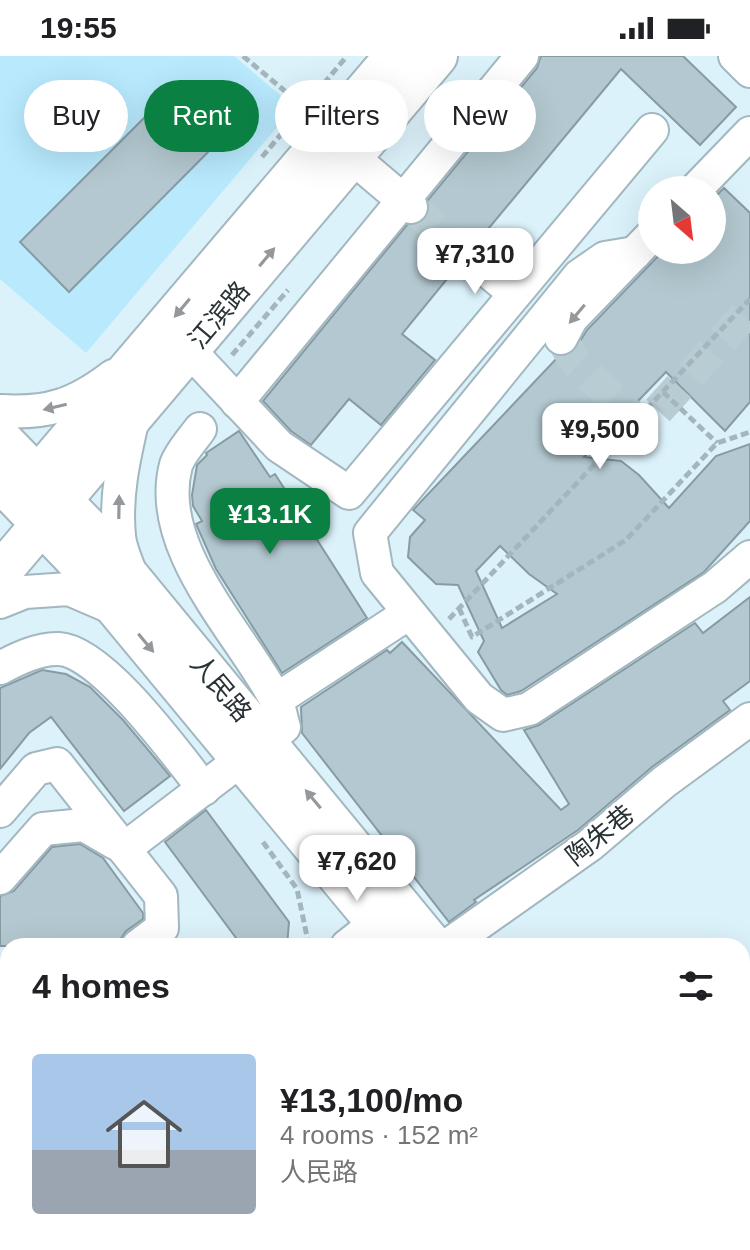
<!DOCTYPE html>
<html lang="en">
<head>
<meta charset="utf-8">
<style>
  body { margin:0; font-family:Helvetica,"Noto Sans SC",sans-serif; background:#f2f2f2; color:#202124; height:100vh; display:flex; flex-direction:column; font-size:30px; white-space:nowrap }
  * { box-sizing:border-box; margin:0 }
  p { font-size:26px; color:#757577 }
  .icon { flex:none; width:44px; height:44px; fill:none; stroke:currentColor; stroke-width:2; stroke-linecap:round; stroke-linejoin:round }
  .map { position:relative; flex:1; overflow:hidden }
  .details { position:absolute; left:0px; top:882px; width:750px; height:312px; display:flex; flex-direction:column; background:#fff; border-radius:24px 24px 0 0; box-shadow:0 8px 32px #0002 }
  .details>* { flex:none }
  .top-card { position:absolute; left:24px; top:24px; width:702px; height:72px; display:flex; gap:16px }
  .needle { width:52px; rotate:152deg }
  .tools { position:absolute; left:638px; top:120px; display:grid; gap:16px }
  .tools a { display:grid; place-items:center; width:88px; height:88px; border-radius:50%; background:#fff; box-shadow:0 8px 32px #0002; font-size:40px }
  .price { position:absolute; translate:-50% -68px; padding:0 18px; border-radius:16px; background:#fff; color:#222; font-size:26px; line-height:52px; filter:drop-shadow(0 2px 4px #0008) }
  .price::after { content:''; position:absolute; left:50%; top:48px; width:24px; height:18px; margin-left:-12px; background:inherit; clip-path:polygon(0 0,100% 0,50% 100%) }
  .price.selected { background:#0b8043; color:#fff }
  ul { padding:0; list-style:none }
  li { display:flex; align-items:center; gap:24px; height:200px; padding:0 32px }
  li+li { border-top:2px solid #e0e0e0 }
  li span { display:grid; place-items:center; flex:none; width:224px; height:160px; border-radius:8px; color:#555 }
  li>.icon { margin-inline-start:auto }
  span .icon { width:96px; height:96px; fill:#fffc; stroke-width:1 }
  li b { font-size:34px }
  h2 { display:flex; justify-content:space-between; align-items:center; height:96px; padding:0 32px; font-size:34px }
  .tag { padding:0 28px; border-radius:36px; background:#fff; box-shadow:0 8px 32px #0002; font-size:28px; line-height:72px }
  .tag.selected { background:#0b8043; color:#fff }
  .status { display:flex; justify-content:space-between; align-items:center; height:56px; padding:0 40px; background:#fff; direction:ltr }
  .status svg { height:22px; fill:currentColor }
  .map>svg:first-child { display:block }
</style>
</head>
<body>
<div class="status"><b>19:55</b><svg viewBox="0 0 49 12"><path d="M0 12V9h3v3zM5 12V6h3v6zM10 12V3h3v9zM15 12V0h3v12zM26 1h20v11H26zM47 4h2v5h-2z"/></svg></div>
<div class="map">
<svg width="750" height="1194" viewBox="0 0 750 1194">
  <rect width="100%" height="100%" fill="#dcf2fb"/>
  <!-- green -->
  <path fill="#b8e9fd" d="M 0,0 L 234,0 L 294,51 L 86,297 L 0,223 Z"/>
  <!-- building -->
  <g fill="#b3c8d0" stroke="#879ba3" stroke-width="2" fill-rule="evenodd">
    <path d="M 541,0 L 683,0 L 736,51 L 700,89 L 621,13 L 479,184 L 465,183 L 456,189 L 452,198 L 456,212 L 402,278 L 435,304 L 381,369 L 349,343 L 311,389 L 291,375 L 263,345 L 407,169 L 417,169 L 426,163 L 430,154 L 428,144 L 537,12 Z"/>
    <path d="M 180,26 L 229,75 L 69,236 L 20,186 Z"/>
    <path d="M 724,132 L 750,157 L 750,346 L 725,375 L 666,316 L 584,401 L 621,405 L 639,419 L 669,452 L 716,400 L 750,388 L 750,465 L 704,516 L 521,635 L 507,639 L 501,634 L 478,596 L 484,585 L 458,529 L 436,528 L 408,501 L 410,481 L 425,464 L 413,454 L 559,300 L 572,298 L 587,274 L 664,194 L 712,194 L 712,144 ZM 500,490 L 529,518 L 557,538 L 502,572 L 476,515 Z"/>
    <path d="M 239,375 L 270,421 L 275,418 L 367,562 L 282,617 L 216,513 L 196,468 L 202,465 L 193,450 L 192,439 L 197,409 L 207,399 L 206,397 Z"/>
    <path d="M 750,541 L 750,625 L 723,645 L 730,654 L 652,711 L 578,774 L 474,844 L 476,846 L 449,866 L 302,677 L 301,651 L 387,594 L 390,597 L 402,586 L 561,754 L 569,748 L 524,674 L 539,669 L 695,567 L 703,577 Z"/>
    <path d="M 42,614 L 66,618 L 90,631 L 123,664 L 170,720 L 124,755 L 51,661 L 29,677 L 0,713 L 0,632 Z"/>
    <path d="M 206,754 L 289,866 L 287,890 L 242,890 L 165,786 Z"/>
    <path d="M 80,788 L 103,802 L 143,857 L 143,863 L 126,875 L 116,890 L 0,890 L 0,840 L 14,835 L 52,791 Z"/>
  </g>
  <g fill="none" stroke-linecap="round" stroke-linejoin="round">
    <!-- minor-tunnel -->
    <g stroke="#b8ccd3" stroke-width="32" stroke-dasharray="32 16" stroke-linecap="butt">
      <path d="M 411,151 L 471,201"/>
      <path d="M 561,282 L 576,307 L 643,371 L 750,253"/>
    </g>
    <defs>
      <g id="minor">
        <path d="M 735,0 L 750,15"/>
        <path d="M 352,101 L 411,151"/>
        <path d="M 695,134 L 750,77"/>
        <path d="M 635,197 L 605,202 L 579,220 L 370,477 L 377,517 L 479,642 L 503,659 L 529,653 L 715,531 L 750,501"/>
        <path d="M 471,201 L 514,237"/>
        <path d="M 561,282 L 571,263 L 652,179"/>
        <path d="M 189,294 L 279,390 L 349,437 L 652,74"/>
        <path d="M 237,346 L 522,0"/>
        <path d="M 0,355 C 48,358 75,349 113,320"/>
        <path d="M 130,516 C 126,505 120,492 119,480 C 115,439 124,401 133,362"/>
        <path d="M 0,546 L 25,536 L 69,533 L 118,554"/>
        <path d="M 0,612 C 17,603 39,592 59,593 C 102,595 177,699 204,733"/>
        <path d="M 276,644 L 409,557"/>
        <path d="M 0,755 L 36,713 L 57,708 L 124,793"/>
        <path d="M 0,822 L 43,773 L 84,769 L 115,787"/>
        <path d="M 138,890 L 162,872 L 161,840 L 124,793 L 284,671 C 281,662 280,651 275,642 C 239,575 154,491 176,409 C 180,397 193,383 200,373"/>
        <path d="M 347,890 L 394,853"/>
        <path d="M 447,890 L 590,789 L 664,726 L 750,663"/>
        <path d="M 742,958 L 750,969"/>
        <path d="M 0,966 L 8,972"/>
        <path d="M 0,1166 L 8,1160"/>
        <path d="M 111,1186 L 116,1194"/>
        <path d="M 279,1194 L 292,1186"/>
      </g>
      <g id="major">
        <path d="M 0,382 L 94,478 L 433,890"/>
        <path d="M 0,425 L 78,506 L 396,890"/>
        <path d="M 22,439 L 395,0"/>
        <path d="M 0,517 L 437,0"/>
        <path d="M 632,1186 L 639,1194"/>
        <path d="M 670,1186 L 676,1194"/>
      </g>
    </defs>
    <!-- minor casing -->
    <use href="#minor" stroke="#a2b7bf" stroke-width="36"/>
    <!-- major casing -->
    <use href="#major" stroke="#a2b7bf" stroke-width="44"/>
    <!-- path -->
    <g stroke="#a4b6bd" stroke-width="5" stroke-dasharray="8 4" stroke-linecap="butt">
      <path d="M 243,0 L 304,51"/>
      <path d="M 262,101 L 347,0"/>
      <path d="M 232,299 L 288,234"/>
      <path d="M 663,336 L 717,387"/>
      <path d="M 459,552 L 472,581 L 626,484 L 717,387 L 750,376"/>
      <path d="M 449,563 L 750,243"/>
      <path d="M 263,786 L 297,833 L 309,890"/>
    </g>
    <!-- minor -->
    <use href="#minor" stroke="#fff" stroke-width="32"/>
    <!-- major -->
    <use href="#major" stroke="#fff" stroke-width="40"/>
  </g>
  <!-- one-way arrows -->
  <defs><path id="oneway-solid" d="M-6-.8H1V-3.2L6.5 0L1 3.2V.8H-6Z" transform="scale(2)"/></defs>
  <g fill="#94989a">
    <use href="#oneway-solid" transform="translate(267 201) rotate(-50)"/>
    <use href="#oneway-solid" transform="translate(182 252) rotate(130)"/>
    <use href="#oneway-solid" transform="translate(577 258) rotate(130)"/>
    <use href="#oneway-solid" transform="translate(55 351) rotate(167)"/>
    <use href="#oneway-solid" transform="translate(119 451) rotate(-89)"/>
    <use href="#oneway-solid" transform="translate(146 587) rotate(50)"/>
    <use href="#oneway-solid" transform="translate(313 743) rotate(-130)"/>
  </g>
  <g text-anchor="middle" stroke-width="6" stroke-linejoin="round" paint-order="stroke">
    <!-- street labels -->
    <g font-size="26" fill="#293235" stroke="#fff">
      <text transform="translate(219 259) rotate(-50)" y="9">江滨路</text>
      <text transform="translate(221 632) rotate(50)" y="9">人民路</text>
      <text transform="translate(600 779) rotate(-39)" y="9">陶朱巷</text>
    </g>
  </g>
</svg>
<div class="tools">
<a><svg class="needle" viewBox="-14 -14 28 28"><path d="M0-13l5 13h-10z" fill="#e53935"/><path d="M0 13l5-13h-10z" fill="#757577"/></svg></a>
</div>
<b class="price" style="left:475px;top:240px">¥7,310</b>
<b class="price" style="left:600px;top:415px">¥9,500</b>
<b class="price selected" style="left:270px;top:500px">¥13.1K</b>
<b class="price" style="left:357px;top:847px">¥7,620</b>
<div class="top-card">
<a class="tag">Buy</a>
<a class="tag selected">Rent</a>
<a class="tag">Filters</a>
<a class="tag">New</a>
</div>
<section class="details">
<h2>4 homes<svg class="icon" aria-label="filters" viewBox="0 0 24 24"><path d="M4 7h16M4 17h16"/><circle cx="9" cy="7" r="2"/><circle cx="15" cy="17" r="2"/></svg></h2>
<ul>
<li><span style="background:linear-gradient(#a9c7e8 60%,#9aa5b1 0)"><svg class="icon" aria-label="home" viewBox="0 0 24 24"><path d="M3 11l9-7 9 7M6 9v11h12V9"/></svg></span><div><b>¥13,100/mo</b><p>4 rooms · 152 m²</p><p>人民路</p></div></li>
</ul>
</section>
</div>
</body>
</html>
